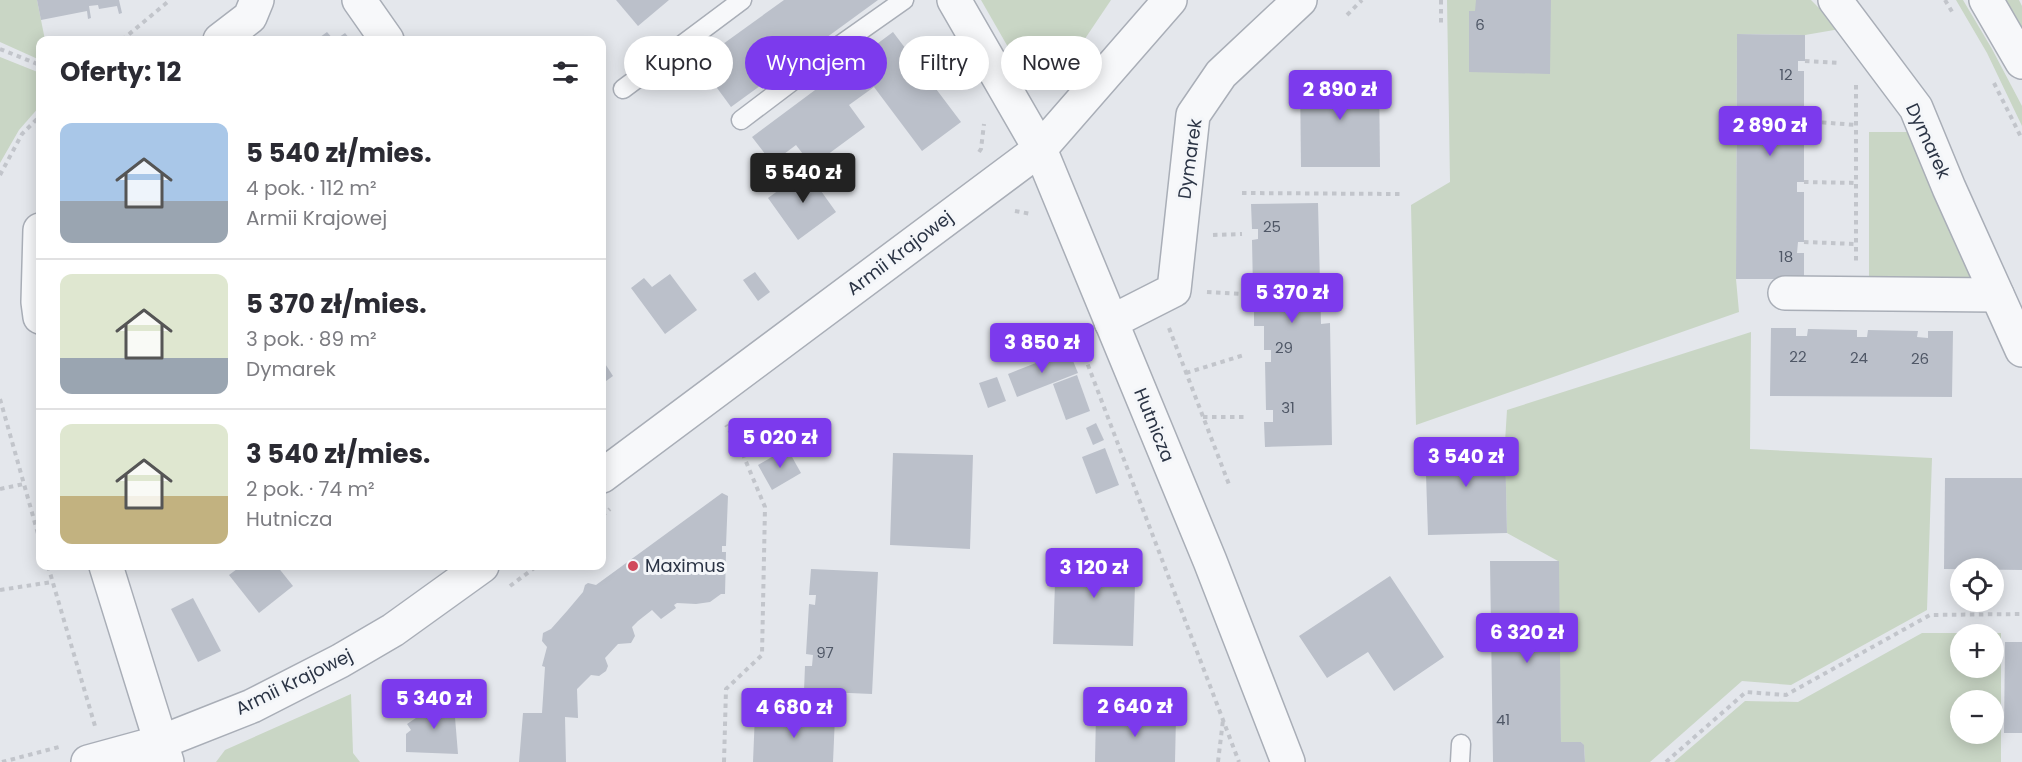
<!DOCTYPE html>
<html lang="pl">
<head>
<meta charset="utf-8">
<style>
  body { margin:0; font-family:Poppins,sans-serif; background:#f7f7f7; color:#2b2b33; height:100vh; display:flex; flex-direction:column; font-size:22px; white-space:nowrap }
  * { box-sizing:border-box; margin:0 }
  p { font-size:20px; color:#7c7c81 }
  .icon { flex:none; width:33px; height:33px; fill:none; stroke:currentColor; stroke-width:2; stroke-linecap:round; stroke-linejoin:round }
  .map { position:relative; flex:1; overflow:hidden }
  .drawer { position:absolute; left:36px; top:36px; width:570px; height:534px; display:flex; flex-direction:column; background:#fff; border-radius:12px; box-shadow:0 3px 15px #0003 }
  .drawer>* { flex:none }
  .top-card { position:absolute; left:624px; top:36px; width:570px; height:54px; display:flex; gap:12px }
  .fabs { position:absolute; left:1950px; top:558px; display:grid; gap:12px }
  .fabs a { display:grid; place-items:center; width:54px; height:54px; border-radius:50%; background:#fff; box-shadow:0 3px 15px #0003; font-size:30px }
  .price { position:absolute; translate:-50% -51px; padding:0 14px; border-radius:6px; background:#7c3aed; color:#fff; font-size:20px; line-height:39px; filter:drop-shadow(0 2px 3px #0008) }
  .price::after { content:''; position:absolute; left:50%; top:36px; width:18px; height:14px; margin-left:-9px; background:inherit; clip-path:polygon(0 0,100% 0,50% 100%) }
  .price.current { background:#222; color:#fff }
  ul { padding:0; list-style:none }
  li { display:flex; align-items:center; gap:18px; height:150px; padding:0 24px }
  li+li { border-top:2px solid #e1e1e2 }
  li span { display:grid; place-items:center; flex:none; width:168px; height:120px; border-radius:12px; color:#555 }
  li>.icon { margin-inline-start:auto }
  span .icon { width:72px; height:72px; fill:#fffc; stroke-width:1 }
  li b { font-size:26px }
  h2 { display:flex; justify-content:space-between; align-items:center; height:72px; padding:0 24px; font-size:26px }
  .tag { padding:0 21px; border-radius:27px; background:#fff; box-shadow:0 3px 15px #0003; font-size:21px; line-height:54px }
  .tag.current { background:#7c3aed; color:#fff }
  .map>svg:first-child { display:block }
</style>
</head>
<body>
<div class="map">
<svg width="2022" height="762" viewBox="0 0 2022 762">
  <rect width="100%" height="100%" fill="#e4e7ec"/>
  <!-- green -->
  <g fill="#c9d6c5" fill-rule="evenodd">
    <path d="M 0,0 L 37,0 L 45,40 L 40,40 L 40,60 L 0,42 Z"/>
    <path d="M 981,0 L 1111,0 L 1068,64 L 1053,75 L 1036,80 L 1020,68 Z"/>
    <path d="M 1447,0 L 1811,0 L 1840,29 L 1805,35 L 1737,34 L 1736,279 L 1739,312 L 1416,425 L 1411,205 L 1450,182 Z"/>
    <path d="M 1956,0 L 1963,0 L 1992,49 L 2022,106 L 2022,126 L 1987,53 Z"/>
    <path d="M 2006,0 L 2019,0 L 2022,6 L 2022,27 Z"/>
    <path d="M 0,57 L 40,73 L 40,106 L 19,130 L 0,163 Z"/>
    <path d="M 1869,132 L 1920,132 L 1987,289 L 1869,286 Z"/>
    <path d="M 1751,332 L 1750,449 L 1932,458 L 1927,610 L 1791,685 L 1742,681 L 1650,762 L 1585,762 L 1584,746 L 1581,742 L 1561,742 L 1558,561 L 1507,533 L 1505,442 L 1507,410 Z"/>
    <path d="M 1922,633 L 2001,633 L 2001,762 L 1674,762 L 1745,701 L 1798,702 ZM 1960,634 L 1994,634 L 1994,668 L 1960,668 ZM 1960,700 L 1994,700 L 1994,734 L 1960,734 Z"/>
    <path d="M 351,694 L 353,753 L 360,762 L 216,762 L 225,750 Z"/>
  </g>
  <!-- building -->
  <g fill="#bbc0ca">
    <path d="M 37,0 L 119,0 L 122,13 L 119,14 L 117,6 L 99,9 L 98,5 L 89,6 L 91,18 L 88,19 L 87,11 L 41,20 Z"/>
    <path d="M 616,0 L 669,0 L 638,26 Z"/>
    <path d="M 784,0 L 878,0 L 731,107 L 698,62 Z"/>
    <path d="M 1476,0 L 1551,0 L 1550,74 L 1469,72 L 1469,11 L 1475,11 Z"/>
    <path d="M 327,32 L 334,40 L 316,40 Z"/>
    <path d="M 893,32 L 961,122 L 922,151 L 874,87 L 849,105 L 865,127 L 812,166 L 796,145 L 772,163 L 752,137 Z"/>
    <path d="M 345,33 L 351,40 L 335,40 Z"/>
    <path d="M 1737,34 L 1805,35 L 1805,61 L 1798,61 L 1798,71 L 1804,71 L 1804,121 L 1798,121 L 1798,132 L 1804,132 L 1804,182 L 1797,182 L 1797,192 L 1804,192 L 1804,242 L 1798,242 L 1797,253 L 1804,253 L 1804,279 L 1736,279 Z"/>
    <path d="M 1300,75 L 1379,75 L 1380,167 L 1301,167 Z"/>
    <path d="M 812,166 L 822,179 L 816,184 L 836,212 L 798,240 L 768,198 Z"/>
    <path d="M 1318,203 L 1321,324 L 1330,323 L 1332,445 L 1265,447 L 1264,422 L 1273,422 L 1273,410 L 1266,410 L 1265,362 L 1271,362 L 1271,350 L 1264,350 L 1264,326 L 1254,326 L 1254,300 L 1260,300 L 1259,290 L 1253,290 L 1252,240 L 1258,239 L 1258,229 L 1252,229 L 1251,204 Z"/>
    <path d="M 755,272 L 770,292 L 758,301 L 743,280 Z"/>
    <path d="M 670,274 L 697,310 L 665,334 L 631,288 L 644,278 L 652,287 Z"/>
    <path d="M 1771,328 L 1796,328 L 1796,336 L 1807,336 L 1808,329 L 1857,330 L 1857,337 L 1867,337 L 1868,330 L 1918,331 L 1917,337 L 1928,338 L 1928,331 L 1953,331 L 1952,397 L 1770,396 Z"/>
    <path d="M 1064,352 L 1066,358 L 1071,356 L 1078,373 L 1017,397 L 1008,374 Z"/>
    <path d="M 602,359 L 613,376 L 602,384 Z"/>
    <path d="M 1077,375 L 1090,411 L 1066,420 L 1053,384 Z"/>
    <path d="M 997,377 L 1006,401 L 988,408 L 979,383 Z"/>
    <path d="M 1096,423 L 1104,440 L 1093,445 L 1086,428 Z"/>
    <path d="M 1505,442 L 1507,533 L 1428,535 L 1425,443 Z"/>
    <path d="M 787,448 L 801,473 L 772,490 L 758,465 Z"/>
    <path d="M 1105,448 L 1119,485 L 1096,494 L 1082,457 Z"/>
    <path d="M 893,453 L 973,455 L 970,549 L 890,545 Z"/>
    <path d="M 1945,478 L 2022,478 L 2022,570 L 1944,569 Z"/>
    <path d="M 722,493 L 728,496 L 726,546 L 722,546 L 722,552 L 726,552 L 725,594 L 721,594 L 710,602 L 696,604 L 677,603 L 674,605 L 676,608 L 661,619 L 652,610 L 638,621 L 632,627 L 635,636 L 631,643 L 618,644 L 605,658 L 608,666 L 606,671 L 599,676 L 591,675 L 577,689 L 578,718 L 565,717 L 566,762 L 519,762 L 523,713 L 542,713 L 545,667 L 542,666 L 547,647 L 542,641 L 543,633 L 551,629 L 567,611 L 583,592 L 585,585 L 588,583 L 596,585 Z"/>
    <path d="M 1056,552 L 1136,554 L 1133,646 L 1053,644 Z"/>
    <path d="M 1490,561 L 1559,561 L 1561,742 L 1581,742 L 1584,745 L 1585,762 L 1493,762 Z"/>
    <path d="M 241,566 L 277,566 L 293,586 L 259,613 L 229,575 Z"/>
    <path d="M 811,569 L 878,572 L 872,694 L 804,691 L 805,666 L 812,666 L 813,655 L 806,654 L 809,604 L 815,605 L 816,595 L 809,595 Z"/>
    <path d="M 1390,576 L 1444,657 L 1394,691 L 1368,652 L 1327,678 L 1299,636 Z"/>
    <path d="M 193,598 L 221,651 L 198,662 L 171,609 Z"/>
    <path d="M 2005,642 L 2022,642 L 2022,733 L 2004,733 Z"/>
    <path d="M 453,693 L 458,754 L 406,752 L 406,734 L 411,730 L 407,724 Z"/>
    <path d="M 755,714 L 835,717 L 833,762 L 753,762 Z"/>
    <path d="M 1096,714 L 1176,716 L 1175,762 L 1095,762 Z"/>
  </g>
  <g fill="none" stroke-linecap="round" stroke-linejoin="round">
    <defs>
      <g id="service">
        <path d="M 623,89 L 742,0"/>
        <path d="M 741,120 L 840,45 L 904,0"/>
        <path d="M 1460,762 L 1461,744"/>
      </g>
      <g id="minor">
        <path d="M 359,0 L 387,40"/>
        <path d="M 954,0 L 1040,149 L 1210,561 L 1288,762"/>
        <path d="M 1835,0 L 1916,108 L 1949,188 L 2022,350"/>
        <path d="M 220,40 L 250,17 L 257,0"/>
        <path d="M 40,230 L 38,302 L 40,317"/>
        <path d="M 1785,293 L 1997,295"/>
        <path d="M 1111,322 L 1174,290 L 1193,115 L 1221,74 L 1300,0"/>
        <path d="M 602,476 L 1040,149 L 1170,0"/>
        <path d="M 106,566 L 167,762"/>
        <path d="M 88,762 L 161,742 L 252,706 L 340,661 L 393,630 L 482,566"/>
      </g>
      <path id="tertiary" d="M 1986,0 L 2022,62"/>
    </defs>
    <!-- service casing -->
    <use href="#service" stroke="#a9aeb7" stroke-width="21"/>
    <!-- minor casing -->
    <use href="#minor" stroke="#a9aeb7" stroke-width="36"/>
    <!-- tertiary casing -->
    <use href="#tertiary" stroke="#a9aeb7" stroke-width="36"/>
    <!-- path -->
    <g stroke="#c2c5cb" stroke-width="4" stroke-dasharray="4.5 4.5" stroke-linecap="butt">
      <path d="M 1441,0 L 1441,23"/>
      <path d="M 1945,0 L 1954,15"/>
      <path d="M 1347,15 L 1362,0"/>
      <path d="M 122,40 L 170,0"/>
      <path d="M 0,49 L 40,65"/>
      <path d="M 1805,61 L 1840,63"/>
      <path d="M 1994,83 L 2022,139"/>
      <path d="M 1856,85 L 1856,261"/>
      <path d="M 1804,121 L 1856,125"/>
      <path d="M 979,152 L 981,149 L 984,124"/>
      <path d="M 0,175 L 22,134 L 40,116"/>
      <path d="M 1804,182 L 1856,183"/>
      <path d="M 1242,193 L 1400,194"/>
      <path d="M 1015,211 L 1031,214"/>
      <path d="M 1213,235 L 1242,234"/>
      <path d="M 1804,242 L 1856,244"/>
      <path d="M 1207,292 L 1243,294"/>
      <path d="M 1169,328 L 1230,487"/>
      <path d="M 1075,331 L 1239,762"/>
      <path d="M 1186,373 L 1244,355"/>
      <path d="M 0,399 L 40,541"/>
      <path d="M 1203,417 L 1245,417"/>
      <path d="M 0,489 L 24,484"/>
      <path d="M 602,516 L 610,509"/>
      <path d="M 48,566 L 95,726"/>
      <path d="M 510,586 L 537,566"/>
      <path d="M 0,590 L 52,582"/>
      <path d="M 2,762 L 59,747"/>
      <path d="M 724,762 L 726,689 L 762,655 L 765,507 L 739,445 L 726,425"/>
      <path d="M 1218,762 L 1223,720"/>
      <path d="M 1666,762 L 1746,692 L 1786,695 L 1930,615 L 2022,614"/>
    </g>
    <!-- service -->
    <use href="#service" stroke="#f7f8fa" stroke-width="18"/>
    <!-- minor -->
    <use href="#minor" stroke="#f7f8fa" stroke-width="33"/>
    <!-- tertiary -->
    <use href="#tertiary" stroke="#f7f8fa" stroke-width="33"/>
  </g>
  <!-- markers -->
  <circle fill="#d1495b" stroke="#f4f6f9" stroke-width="2" cx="633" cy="566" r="6"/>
  <g text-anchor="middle" stroke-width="6" stroke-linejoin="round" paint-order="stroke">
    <!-- number labels -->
    <g font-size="15" fill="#4f5766">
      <text x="1480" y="30">6</text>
      <text x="1786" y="80">12</text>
      <text x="1272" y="232">25</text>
      <text x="1786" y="262">18</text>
      <text x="1284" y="353">29</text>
      <text x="1798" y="362">22</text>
      <text x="1859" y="363">24</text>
      <text x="1920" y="364">26</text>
      <text x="1288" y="413">31</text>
      <text x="825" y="658">97</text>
      <text x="1503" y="725">41</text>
    </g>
    <!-- street labels -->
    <g font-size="18" fill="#2b3445" stroke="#f4f6f9">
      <text transform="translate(1928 141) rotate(65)" y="6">Dymarek</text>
      <text transform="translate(1190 159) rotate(-82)" y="6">Dymarek</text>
      <text transform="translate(900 253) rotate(-37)" y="6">Armii Krajowej</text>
      <text transform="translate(1154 425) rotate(68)" y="6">Hutnicza</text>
      <text transform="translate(294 682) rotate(-26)" y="6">Armii Krajowej</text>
    </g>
    <!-- poi labels -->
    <g font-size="18" fill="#2b3445" stroke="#f4f6f9" text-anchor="start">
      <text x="645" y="572">Maximus</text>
    </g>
  </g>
</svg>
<div class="fabs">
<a><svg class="icon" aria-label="locate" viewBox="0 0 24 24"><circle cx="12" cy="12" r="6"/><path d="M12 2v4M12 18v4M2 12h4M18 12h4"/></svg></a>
<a>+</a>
<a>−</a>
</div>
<b class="price" style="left:1340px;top:121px">2 890 zł</b>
<b class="price" style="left:1770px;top:157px">2 890 zł</b>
<b class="price current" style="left:803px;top:204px">5 540 zł</b>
<b class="price" style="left:1292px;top:324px">5 370 zł</b>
<b class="price" style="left:1042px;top:374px">3 850 zł</b>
<b class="price" style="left:780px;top:469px">5 020 zł</b>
<b class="price" style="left:1466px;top:488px">3 540 zł</b>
<b class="price" style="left:1094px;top:599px">3 120 zł</b>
<b class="price" style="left:1527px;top:664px">6 320 zł</b>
<b class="price" style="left:434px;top:730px">5 340 zł</b>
<b class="price" style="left:1135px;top:738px">2 640 zł</b>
<b class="price" style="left:794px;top:739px">4 680 zł</b>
<div class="top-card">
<a class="tag">Kupno</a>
<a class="tag current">Wynajem</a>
<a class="tag">Filtry</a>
<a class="tag">Nowe</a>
</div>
<section class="drawer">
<h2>Oferty: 12<svg class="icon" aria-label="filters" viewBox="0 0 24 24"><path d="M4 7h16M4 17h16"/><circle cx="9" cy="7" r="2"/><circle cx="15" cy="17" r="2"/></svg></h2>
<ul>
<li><span style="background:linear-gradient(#a9c7e8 65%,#9aa5b1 0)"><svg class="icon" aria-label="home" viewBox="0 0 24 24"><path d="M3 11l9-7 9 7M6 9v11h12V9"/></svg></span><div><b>5 540 zł/mies.</b><p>4 pok. · 112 m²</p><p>Armii Krajowej</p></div></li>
<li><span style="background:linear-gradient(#dfe7d0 70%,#9aa5b1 0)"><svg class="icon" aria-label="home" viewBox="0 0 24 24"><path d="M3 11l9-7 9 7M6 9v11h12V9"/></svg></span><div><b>5 370 zł/mies.</b><p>3 pok. · 89 m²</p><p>Dymarek</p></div></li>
<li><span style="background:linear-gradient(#dfe7d0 60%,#c2b280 0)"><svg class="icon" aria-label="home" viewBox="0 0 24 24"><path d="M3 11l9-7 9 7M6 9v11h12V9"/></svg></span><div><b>3 540 zł/mies.</b><p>2 pok. · 74 m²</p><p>Hutnicza</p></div></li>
</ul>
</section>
</div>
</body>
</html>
